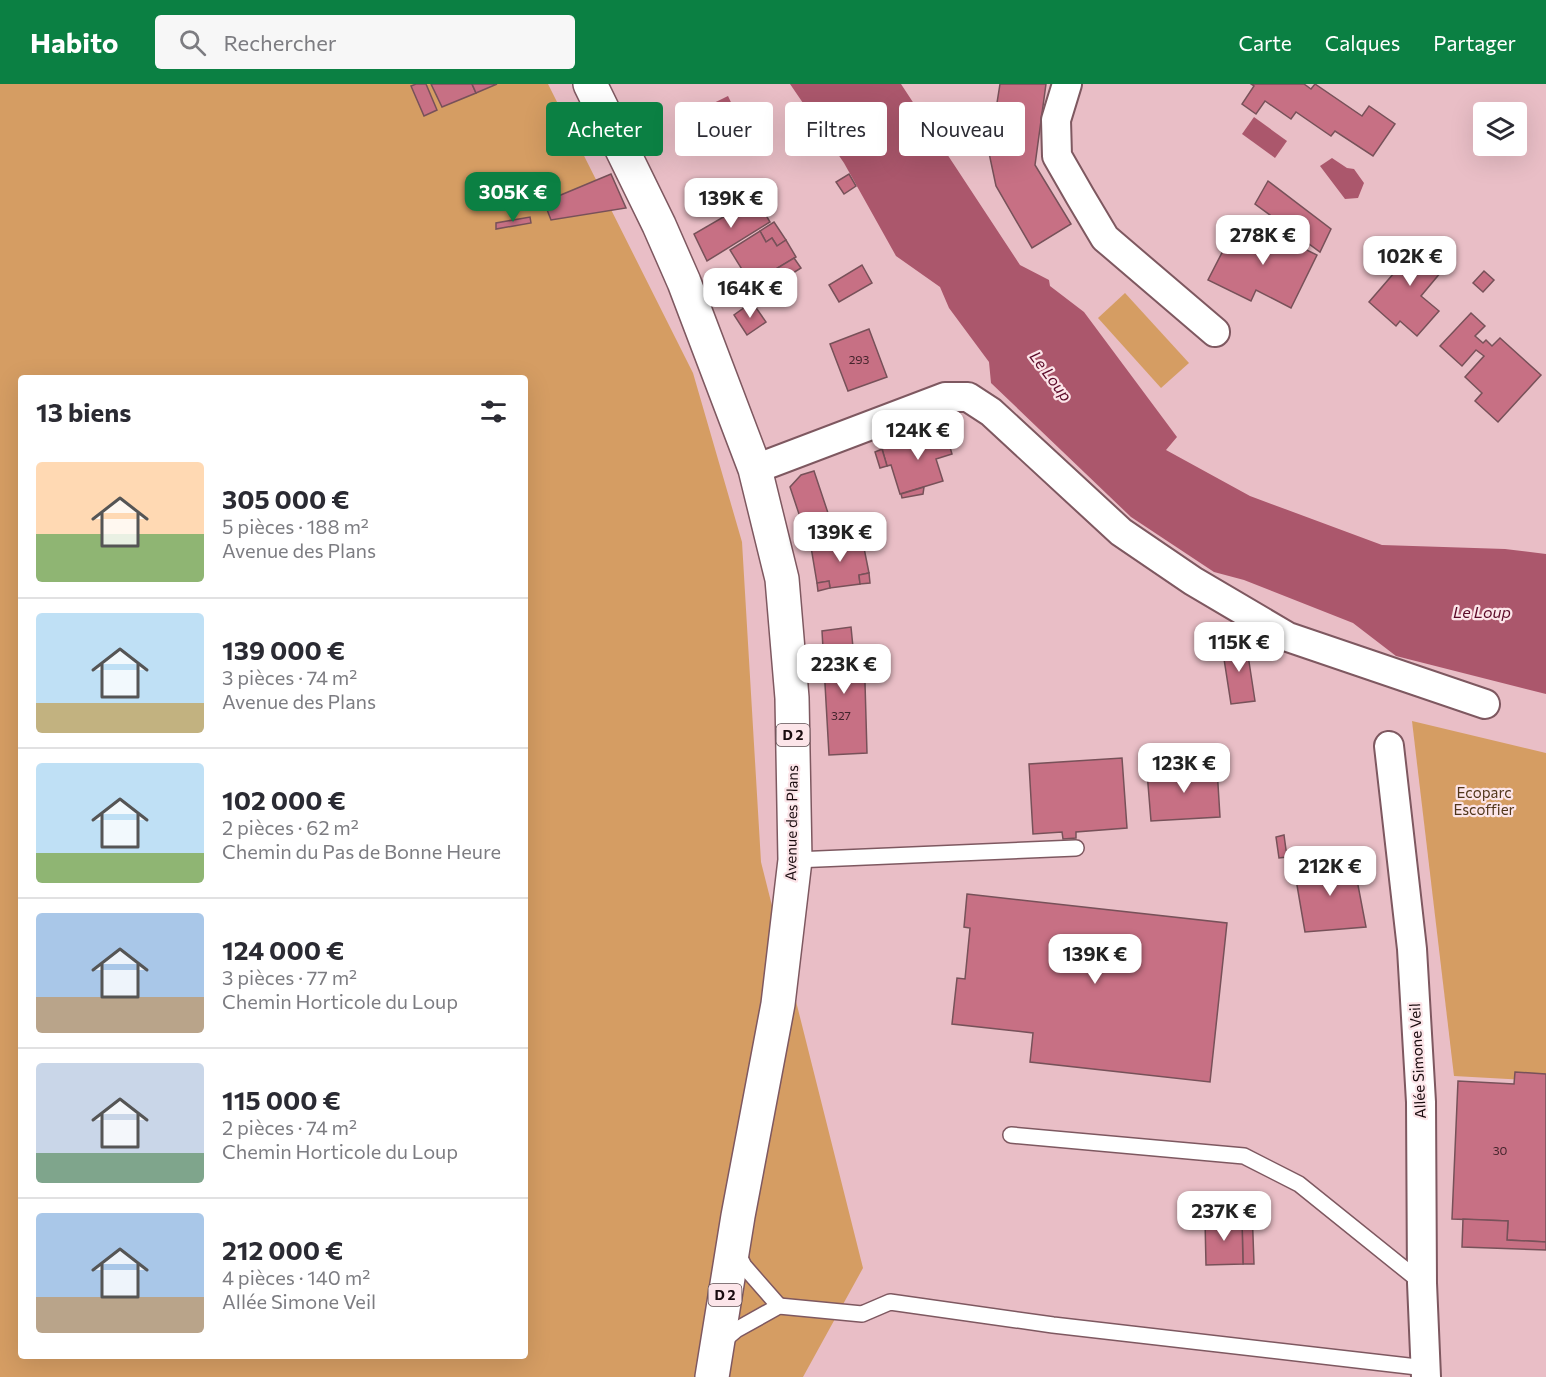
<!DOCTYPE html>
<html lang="fr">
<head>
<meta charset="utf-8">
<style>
  body { margin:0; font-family:Commissioner,sans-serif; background:#f7f7f7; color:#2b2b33; height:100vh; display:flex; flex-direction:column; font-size:22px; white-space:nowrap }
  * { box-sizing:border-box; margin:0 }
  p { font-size:20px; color:#7c7c81 }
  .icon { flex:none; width:33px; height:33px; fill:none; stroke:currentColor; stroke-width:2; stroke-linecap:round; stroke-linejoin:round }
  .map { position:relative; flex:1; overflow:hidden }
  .details { position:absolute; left:18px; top:291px; width:510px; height:984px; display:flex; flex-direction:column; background:#fff; border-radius:6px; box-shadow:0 6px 24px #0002 }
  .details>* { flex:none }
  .guide { position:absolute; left:546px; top:18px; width:570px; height:54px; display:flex; gap:12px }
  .buttons { position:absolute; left:1473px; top:18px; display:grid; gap:12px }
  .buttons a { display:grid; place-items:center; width:54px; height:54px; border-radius:6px; background:#fff; box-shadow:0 6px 24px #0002; font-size:30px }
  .price { position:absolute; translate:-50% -51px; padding:0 14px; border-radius:12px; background:#fff; color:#222; font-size:20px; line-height:39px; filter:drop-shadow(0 2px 3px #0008) }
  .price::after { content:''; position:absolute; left:50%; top:36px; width:18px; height:14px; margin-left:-9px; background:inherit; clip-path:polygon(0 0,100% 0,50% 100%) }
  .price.selected { background:#0b8043; color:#fff }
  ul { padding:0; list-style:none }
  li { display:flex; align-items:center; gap:18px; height:150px; padding:0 18px }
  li+li { border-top:2px solid #e1e1e2 }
  li span { display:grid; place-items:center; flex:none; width:168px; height:120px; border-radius:6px; color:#555 }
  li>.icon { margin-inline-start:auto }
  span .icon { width:72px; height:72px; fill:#fffc; stroke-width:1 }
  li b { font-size:26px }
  h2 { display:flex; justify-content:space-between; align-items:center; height:72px; padding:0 18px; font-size:26px }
  .chip { padding:0 21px; border-radius:6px; background:#fff; box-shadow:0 6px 24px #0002; font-size:21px; line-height:54px }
  .chip.selected { background:#0b8043; color:#fff }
  header { display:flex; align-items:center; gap:36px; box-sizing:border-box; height:84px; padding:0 30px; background:#0b8043; color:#fff }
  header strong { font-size:28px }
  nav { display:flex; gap:33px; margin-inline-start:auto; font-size:21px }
  .search { width:420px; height:54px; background:#f7f7f7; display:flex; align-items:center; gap:15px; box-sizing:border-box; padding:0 21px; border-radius:6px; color:#7c7c81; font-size:22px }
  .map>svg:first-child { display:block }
</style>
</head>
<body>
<header>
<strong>Habito</strong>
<div class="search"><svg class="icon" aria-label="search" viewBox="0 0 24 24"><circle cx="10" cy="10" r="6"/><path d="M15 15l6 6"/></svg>Rechercher</div>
<nav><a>Carte</a><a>Calques</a><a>Partager</a></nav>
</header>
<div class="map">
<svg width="1546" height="1293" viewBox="0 0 1546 1293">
  <rect width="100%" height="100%" fill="#e9bec6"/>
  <!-- green -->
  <g fill="#d59d63" fill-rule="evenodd">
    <path d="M 0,0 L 548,0 L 693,289 L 742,458 L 761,778 L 863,1184 L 803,1293 L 0,1293 ZM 21,294 L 525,294 L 525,1272 L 21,1272 Z"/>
    <path d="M 1125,209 L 1189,279 L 1161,304 L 1098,234 Z"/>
    <path d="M 1412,637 L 1546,669 L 1546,997 L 1454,992 Z"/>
  </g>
  <!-- water -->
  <g fill="#ab576c">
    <path d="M 790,0 L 901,0 L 1020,181 L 1049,196 L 1050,202 L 1084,228 L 1177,353 L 1166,366 L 1250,412 L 1382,461 L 1505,465 L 1546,470 L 1546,610 L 1396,572 L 1353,539 L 1244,496 L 1214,488 L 1131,433 L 991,299 L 989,278 L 949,224 L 940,203 L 896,172 L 844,79 Z"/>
    <path d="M 728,12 L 739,35 L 694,57 L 683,34 Z"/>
    <path d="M 1254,33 L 1287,57 L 1275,74 L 1242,50 Z"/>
    <path d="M 1332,74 L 1347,84 L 1354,85 L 1364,99 L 1358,114 L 1345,115 L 1320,82 Z"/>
  </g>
  <!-- building -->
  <g fill="#c77084" stroke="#775159" stroke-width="1.5">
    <path d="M 416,0 L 426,0 L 437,26 L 424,32 L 411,2 Z"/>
    <path d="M 431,0 L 472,0 L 476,9 L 442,23 Z"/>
    <path d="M 472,0 L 497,0 L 476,9 Z"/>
    <path d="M 1000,0 L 1046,0 L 1035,81 L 1071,140 L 1032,164 L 996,102 L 989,69 Z"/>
    <path d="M 1251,0 L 1304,0 L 1311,5 L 1315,0 L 1362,32 L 1369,22 L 1395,40 L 1373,72 L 1335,47 L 1331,52 L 1296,28 L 1291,35 L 1265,17 L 1256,30 L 1242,20 L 1254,2 Z"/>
    <path d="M 611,90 L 626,124 L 551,136 L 544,118 Z"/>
    <path d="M 849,90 L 856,102 L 844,110 L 836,98 Z"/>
    <path d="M 1268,97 L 1331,145 L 1320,168 L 1255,120 Z"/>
    <path d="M 756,114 L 770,138 L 707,177 L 694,150 Z"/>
    <path d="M 530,133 L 531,139 L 496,145 L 496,139 Z"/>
    <path d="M 1246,136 L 1317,171 L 1291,224 L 1256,206 L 1251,217 L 1208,196 L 1230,153 L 1236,157 Z"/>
    <path d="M 774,138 L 786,156 L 777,162 L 772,154 L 766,158 L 760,147 Z"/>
    <path d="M 760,147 L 766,158 L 772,154 L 777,162 L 786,156 L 796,173 L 751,200 L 730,166 Z"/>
    <path d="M 1431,153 L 1446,166 L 1433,181 L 1441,188 L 1421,212 L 1439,227 L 1417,252 L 1400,237 L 1396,242 L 1369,218 L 1394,189 L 1386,183 L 1407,159 L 1417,168 Z"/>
    <path d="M 794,174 L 801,184 L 758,211 L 751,200 Z"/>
    <path d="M 862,181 L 872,199 L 839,218 L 829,201 Z"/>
    <path d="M 1484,187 L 1494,196 L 1483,208 L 1473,199 Z"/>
    <path d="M 752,218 L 766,238 L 747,251 L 734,231 Z"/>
    <path d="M 1471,229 L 1485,242 L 1475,252 L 1483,259 L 1486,256 L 1492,262 L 1500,254 L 1541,291 L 1498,338 L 1475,317 L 1482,309 L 1465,293 L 1484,272 L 1476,266 L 1462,282 L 1440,262 Z"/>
    <path d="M 869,245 L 887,293 L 848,307 L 830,260 Z"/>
    <path d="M 945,346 L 952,370 L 936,375 L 943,397 L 900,410 L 891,381 L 887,382 L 882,365 Z"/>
    <path d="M 882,365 L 887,382 L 880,384 L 875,368 Z"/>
    <path d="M 814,387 L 830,435 L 804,445 L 790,403 L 801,391 Z"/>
    <path d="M 924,403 L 923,410 L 902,414 L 901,410 Z"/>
    <path d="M 823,438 L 827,460 L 811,463 L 808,443 Z"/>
    <path d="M 862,454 L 869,489 L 859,491 L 860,500 L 830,504 L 829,497 L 817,499 L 811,463 Z"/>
    <path d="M 869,489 L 870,499 L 860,500 L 859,491 Z"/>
    <path d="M 829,497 L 830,504 L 818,507 L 817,499 Z"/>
    <path d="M 851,543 L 856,594 L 864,593 L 865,599 L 867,669 L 829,671 L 822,547 Z"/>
    <path d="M 1246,558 L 1255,617 L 1231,620 L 1222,562 Z"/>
    <path d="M 1216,669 L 1217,684 L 1147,688 L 1146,675 Z"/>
    <path d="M 1122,674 L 1127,744 L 1076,748 L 1076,754 L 1063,755 L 1062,748 L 1033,750 L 1029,680 Z"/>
    <path d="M 1217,684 L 1220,733 L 1151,737 L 1147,688 Z"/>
    <path d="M 1284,751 L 1287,773 L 1279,774 L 1276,753 Z"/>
    <path d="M 1353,775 L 1366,843 L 1305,848 L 1294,784 Z"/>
    <path d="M 967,810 L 1227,839 L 1210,998 L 1030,978 L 1033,949 L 952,940 L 957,894 L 965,895 L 970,844 L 964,843 Z"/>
    <path d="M 1515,988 L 1546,990 L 1546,1158 L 1507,1156 L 1508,1137 L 1452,1135 L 1458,997 L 1514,1000 Z"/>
    <path d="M 1252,1124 L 1254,1180 L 1243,1180 L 1242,1135 L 1205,1136 L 1205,1125 Z"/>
    <path d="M 1242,1135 L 1243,1180 L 1206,1181 L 1205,1136 Z"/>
    <path d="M 1463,1135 L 1508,1137 L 1507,1156 L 1546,1158 L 1546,1166 L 1462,1163 Z"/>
  </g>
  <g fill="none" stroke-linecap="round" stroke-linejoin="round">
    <defs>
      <g id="service">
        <path d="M 795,776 L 1076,764"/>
        <path d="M 1011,1051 L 1244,1072 L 1299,1100 L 1422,1199"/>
        <path d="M 737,1168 L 744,1182 L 779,1222"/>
        <path d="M 722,1258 L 736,1246 L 779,1222 L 862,1230 L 890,1218 L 1053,1241 L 1426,1284"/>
      </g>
      <g id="minor">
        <path d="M 1067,0 L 1056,36 L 1057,72 L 1080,112 L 1105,154 L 1215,248"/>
        <path d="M 755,385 L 945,313 L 968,313 L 991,328 L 1121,448 L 1193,497 L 1288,553 L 1485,620"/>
        <path d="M 1389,662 L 1412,865 L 1421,1018 L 1422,1199 L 1426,1293"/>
      </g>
      <path id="primary" d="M 590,0 L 659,141 L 684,198 L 755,385 L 782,495 L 792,614 L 795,776 L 778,920 L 738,1132 L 712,1293"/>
    </defs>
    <!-- service casing -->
    <use href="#service" stroke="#7e5860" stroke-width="18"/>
    <!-- minor casing -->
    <use href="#minor" stroke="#7e5860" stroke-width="32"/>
    <!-- primary casing -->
    <use href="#primary" stroke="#7e5860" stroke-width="36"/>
    <!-- service -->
    <use href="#service" stroke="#fff" stroke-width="15"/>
    <!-- minor -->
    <use href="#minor" stroke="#fff" stroke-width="28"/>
    <!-- primary -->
    <use href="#primary" stroke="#fff" stroke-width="33"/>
  </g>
  <g text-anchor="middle" stroke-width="4.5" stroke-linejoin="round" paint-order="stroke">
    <!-- number labels -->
    <g font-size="12" fill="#44242c">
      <text x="859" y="280">293</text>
      <text x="841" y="636">327</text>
      <text x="1500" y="1071">30</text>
    </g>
    <!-- shield labels -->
    <g fill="#fce5e9" stroke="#5d4c50" stroke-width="1.5">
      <rect x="776.5" y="640" width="33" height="22" rx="4.5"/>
      <rect x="708.5" y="1200" width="33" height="22" rx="4.5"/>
    </g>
    <g font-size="14" font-weight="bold" fill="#190b0e">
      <text x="793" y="656">D 2</text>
      <text x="725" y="1216">D 2</text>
    </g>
    <!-- park labels -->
    <g font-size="15" fill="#51361a" stroke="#fce5e9">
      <text x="1484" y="714">Ecoparc<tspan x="1484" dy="17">Escoffier</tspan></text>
    </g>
    <!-- street labels -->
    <g font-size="15" fill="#190b0e" stroke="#fce5e9">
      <text transform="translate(792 739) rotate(-89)" y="5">Avenue des Plans</text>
      <text transform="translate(1418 977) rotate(-93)" y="5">Allée Simone Veil</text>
    </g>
    <!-- water labels -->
    <g font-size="16" font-style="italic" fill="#5b0928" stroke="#fce5e9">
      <text transform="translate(1051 292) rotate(53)" y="6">Le Loup</text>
      <text x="1482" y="534">Le Loup</text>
    </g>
  </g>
</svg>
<div class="buttons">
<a><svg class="icon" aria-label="layers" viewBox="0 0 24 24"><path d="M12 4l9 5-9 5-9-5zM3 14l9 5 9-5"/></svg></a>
</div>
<b class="price selected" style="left:513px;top:139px">305K €</b>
<b class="price" style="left:731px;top:145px">139K €</b>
<b class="price" style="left:1263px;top:182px">278K €</b>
<b class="price" style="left:1410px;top:203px">102K €</b>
<b class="price" style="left:750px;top:235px">164K €</b>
<b class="price" style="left:918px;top:377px">124K €</b>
<b class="price" style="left:840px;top:479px">139K €</b>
<b class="price" style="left:1239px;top:589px">115K €</b>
<b class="price" style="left:844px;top:611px">223K €</b>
<b class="price" style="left:1184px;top:710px">123K €</b>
<b class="price" style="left:1330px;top:813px">212K €</b>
<b class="price" style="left:1095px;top:901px">139K €</b>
<b class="price" style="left:1224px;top:1158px">237K €</b>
<div class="guide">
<a class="chip selected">Acheter</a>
<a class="chip">Louer</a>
<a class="chip">Filtres</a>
<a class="chip">Nouveau</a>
</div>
<section class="details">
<h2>13 biens<svg class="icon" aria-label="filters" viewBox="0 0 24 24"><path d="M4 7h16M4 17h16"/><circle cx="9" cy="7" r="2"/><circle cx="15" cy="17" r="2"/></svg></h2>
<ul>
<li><span style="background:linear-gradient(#ffd9b3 60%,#8fb573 0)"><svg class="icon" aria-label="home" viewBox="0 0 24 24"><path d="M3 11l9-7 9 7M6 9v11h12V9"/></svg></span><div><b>305 000 €</b><p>5 pièces · 188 m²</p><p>Avenue des Plans</p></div></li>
<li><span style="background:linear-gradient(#bfe0f5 75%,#c2b280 0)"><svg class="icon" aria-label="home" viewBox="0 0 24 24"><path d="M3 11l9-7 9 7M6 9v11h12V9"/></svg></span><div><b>139 000 €</b><p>3 pièces · 74 m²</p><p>Avenue des Plans</p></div></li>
<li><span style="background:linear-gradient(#bfe0f5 75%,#8fb573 0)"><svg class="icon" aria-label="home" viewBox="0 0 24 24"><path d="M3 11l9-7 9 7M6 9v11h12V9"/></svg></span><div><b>102 000 €</b><p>2 pièces · 62 m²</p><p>Chemin du Pas de Bonne Heure</p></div></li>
<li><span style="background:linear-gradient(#a9c7e8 70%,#b9a48a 0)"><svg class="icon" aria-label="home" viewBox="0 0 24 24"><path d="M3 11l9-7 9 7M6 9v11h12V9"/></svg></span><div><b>124 000 €</b><p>3 pièces · 77 m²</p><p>Chemin Horticole du Loup</p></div></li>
<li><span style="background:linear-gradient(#c9d6e8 75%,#7fa58c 0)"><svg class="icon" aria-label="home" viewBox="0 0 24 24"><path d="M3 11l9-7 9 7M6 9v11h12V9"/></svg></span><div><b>115 000 €</b><p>2 pièces · 74 m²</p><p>Chemin Horticole du Loup</p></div></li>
<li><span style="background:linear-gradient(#a9c7e8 70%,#b9a48a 0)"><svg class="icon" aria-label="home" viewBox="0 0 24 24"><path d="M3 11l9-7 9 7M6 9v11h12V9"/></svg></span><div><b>212 000 €</b><p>4 pièces · 140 m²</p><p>Allée Simone Veil</p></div></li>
</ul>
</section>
</div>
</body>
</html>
